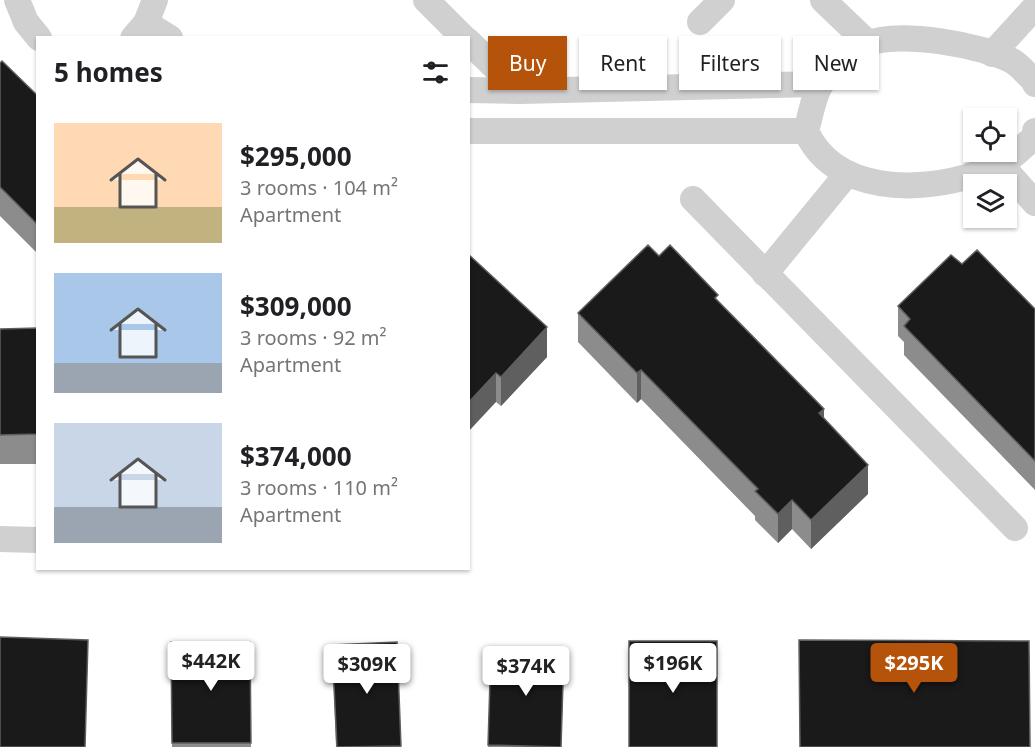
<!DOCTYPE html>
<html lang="en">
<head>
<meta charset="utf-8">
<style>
  body { margin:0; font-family:"Noto Sans",sans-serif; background:#f6f6f6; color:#202124; height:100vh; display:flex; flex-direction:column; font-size:22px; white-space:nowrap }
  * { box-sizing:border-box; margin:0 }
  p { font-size:20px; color:#757577 }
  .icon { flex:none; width:33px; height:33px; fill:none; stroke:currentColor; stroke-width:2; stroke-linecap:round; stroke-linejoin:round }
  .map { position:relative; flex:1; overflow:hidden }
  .side { position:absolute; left:36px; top:36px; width:434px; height:534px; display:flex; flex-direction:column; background:#fff; border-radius:0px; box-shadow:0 2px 4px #0004 }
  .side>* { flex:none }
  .top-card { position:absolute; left:488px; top:36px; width:458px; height:54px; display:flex; gap:12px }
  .tools { position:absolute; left:963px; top:108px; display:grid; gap:12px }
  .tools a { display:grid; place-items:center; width:54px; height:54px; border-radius:0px; background:#fff; box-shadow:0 2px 4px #0004; font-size:30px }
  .price { position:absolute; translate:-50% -51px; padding:0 14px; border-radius:6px; background:#fff; color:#222; font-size:20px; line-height:39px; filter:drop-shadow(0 2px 3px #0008) }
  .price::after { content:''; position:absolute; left:50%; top:36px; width:18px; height:14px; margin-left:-9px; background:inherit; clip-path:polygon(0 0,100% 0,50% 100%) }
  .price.selected { background:#b45309; color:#fff }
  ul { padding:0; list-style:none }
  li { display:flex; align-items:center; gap:18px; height:150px; padding:0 18px }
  li span { display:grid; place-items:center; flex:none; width:168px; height:120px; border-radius:0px; color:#555 }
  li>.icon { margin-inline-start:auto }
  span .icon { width:72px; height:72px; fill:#fffc; stroke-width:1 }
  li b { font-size:26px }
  h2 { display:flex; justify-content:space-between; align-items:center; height:72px; padding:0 18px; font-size:26px }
  .tag { padding:0 21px; border-radius:0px; background:#fff; box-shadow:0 2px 4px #0004; font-size:21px; line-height:54px }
  .tag.selected { background:#b45309; color:#fff }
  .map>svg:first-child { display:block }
</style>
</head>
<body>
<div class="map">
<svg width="1035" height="747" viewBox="0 0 1035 747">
  <rect width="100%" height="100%" fill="#fff"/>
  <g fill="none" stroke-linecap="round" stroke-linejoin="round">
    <!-- lane -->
    <g stroke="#d0d0d0" stroke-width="26">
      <path d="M 17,0 L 26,22 L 39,38"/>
      <path d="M 426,0 L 464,38"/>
      <path d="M 823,0 L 868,43"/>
      <path d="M 700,22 L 722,0"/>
      <path d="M 146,23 L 170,38"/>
      <path d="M 133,38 L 146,23 L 155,0"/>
      <path d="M 468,41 L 519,91"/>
      <path d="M 992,54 L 1035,7"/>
      <path d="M 1035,84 L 1034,81 C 1028,75 1021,67 1014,62 C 984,45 898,30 867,44 C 850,52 832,68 822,83 C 814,93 810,118 806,131 C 834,194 920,193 976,174 C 984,171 994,169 1002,164 C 1013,157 1023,146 1034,138 L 1035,131"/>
      <path d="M 468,90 L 519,91 L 820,84"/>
      <path d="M 468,131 L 806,131"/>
      <path d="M 1001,165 L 1035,203"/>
      <path d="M 693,199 L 1015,528"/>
      <path d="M 765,274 L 847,174"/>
      <path d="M 0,539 L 38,540"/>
    </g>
  </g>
  <!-- wall -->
  <g fill="#8c8c8c">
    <path d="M 0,63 L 38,96 L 38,254 L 0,216 Z"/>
    <path d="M 468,254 L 547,357 L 501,406 L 496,402 Z"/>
    <path d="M 659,256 L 718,301 L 824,418 L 868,494 L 811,549 L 792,529 L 778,543 L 755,520 L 755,516 L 641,399 L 637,403 L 578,342 L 578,313 Z"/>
    <path d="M 962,264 L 1035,309 L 1035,490 L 904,355 L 904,342 L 898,336 L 898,306 Z"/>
    <path d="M 38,328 L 38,464 L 0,464 L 0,329 Z"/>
    <path d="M 171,642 L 250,642 L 251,747 L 172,747 Z"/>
    <path d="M 397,642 L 401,747 L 336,747 L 332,645 Z"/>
    <path d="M 491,647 L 564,664 L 561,747 L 488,747 Z"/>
  </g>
  <!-- shaded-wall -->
  <g fill="#5f5f5f">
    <path d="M 547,327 L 547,357 L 501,406 L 501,377 Z"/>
    <path d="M 641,370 L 641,399 L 637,403 L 637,373 Z"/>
    <path d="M 496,373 L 496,402 L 468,432 L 468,403 Z"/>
    <path d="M 824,409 L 824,438 L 819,413 Z"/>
    <path d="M 868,465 L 868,494 L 811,549 L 811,520 Z"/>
    <path d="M 792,500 L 792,529 L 778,543 L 778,514 Z"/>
  </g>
  <!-- building -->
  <g fill="#1a1a1a" stroke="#5f5f5f" stroke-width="1.5">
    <path d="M 2,61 L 38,96 L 38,225 L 0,187 L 0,63 Z"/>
    <path d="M 648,245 L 659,256 L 670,245 L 718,295 L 715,298 L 824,409 L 819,413 L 868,465 L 811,520 L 792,500 L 778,514 L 755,491 L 758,489 L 641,370 L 637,373 L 578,313 Z"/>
    <path d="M 977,250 L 1035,309 L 1035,461 L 904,326 L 910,319 L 898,306 L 951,255 L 962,264 Z"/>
    <path d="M 468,254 L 547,327 L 501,377 L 496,373 L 468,403 Z"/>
    <path d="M 38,328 L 38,434 L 0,435 L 0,329 Z"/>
    <path d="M 0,637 L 88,640 L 85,747 L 0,747 Z"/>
    <path d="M 799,640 L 1029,641 L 1030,747 L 800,747 Z"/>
    <rect x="629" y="641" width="88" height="106"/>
    <path d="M 171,642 L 250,642 L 251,743 L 172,743 Z"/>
    <path d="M 397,642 L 401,746 L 337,747 L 332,645 Z"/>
    <path d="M 491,647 L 564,649 L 561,747 L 488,745 Z"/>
  </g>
</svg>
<div class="tools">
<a><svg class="icon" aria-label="locate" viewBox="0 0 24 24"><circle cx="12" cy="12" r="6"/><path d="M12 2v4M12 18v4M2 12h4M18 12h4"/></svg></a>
<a><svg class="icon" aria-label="layers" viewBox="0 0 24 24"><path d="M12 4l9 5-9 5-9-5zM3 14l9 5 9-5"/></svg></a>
</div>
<b class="price" style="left:211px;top:692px">$442K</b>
<b class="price" style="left:673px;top:694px">$196K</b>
<b class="price selected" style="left:914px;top:694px">$295K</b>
<b class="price" style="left:367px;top:695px">$309K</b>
<b class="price" style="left:526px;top:697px">$374K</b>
<div class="top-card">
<a class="tag selected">Buy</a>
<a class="tag">Rent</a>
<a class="tag">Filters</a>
<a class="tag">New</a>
</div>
<section class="side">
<h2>5 homes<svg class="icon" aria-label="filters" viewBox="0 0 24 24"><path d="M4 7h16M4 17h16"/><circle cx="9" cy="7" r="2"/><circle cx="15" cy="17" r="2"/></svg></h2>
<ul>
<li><span style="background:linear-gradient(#ffd9b3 70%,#c2b280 0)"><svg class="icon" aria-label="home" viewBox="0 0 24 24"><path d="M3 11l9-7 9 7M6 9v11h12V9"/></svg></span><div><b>$295,000</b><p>3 rooms · 104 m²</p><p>Apartment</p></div></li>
<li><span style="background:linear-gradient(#a9c7e8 75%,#9aa5b1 0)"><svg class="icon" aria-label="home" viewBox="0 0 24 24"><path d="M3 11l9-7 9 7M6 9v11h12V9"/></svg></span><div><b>$309,000</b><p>3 rooms · 92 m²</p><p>Apartment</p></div></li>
<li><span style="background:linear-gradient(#c9d6e8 70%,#9aa5b1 0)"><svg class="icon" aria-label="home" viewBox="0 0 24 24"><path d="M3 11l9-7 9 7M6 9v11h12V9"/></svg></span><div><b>$374,000</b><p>3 rooms · 110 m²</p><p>Apartment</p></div></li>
</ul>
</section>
</div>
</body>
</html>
